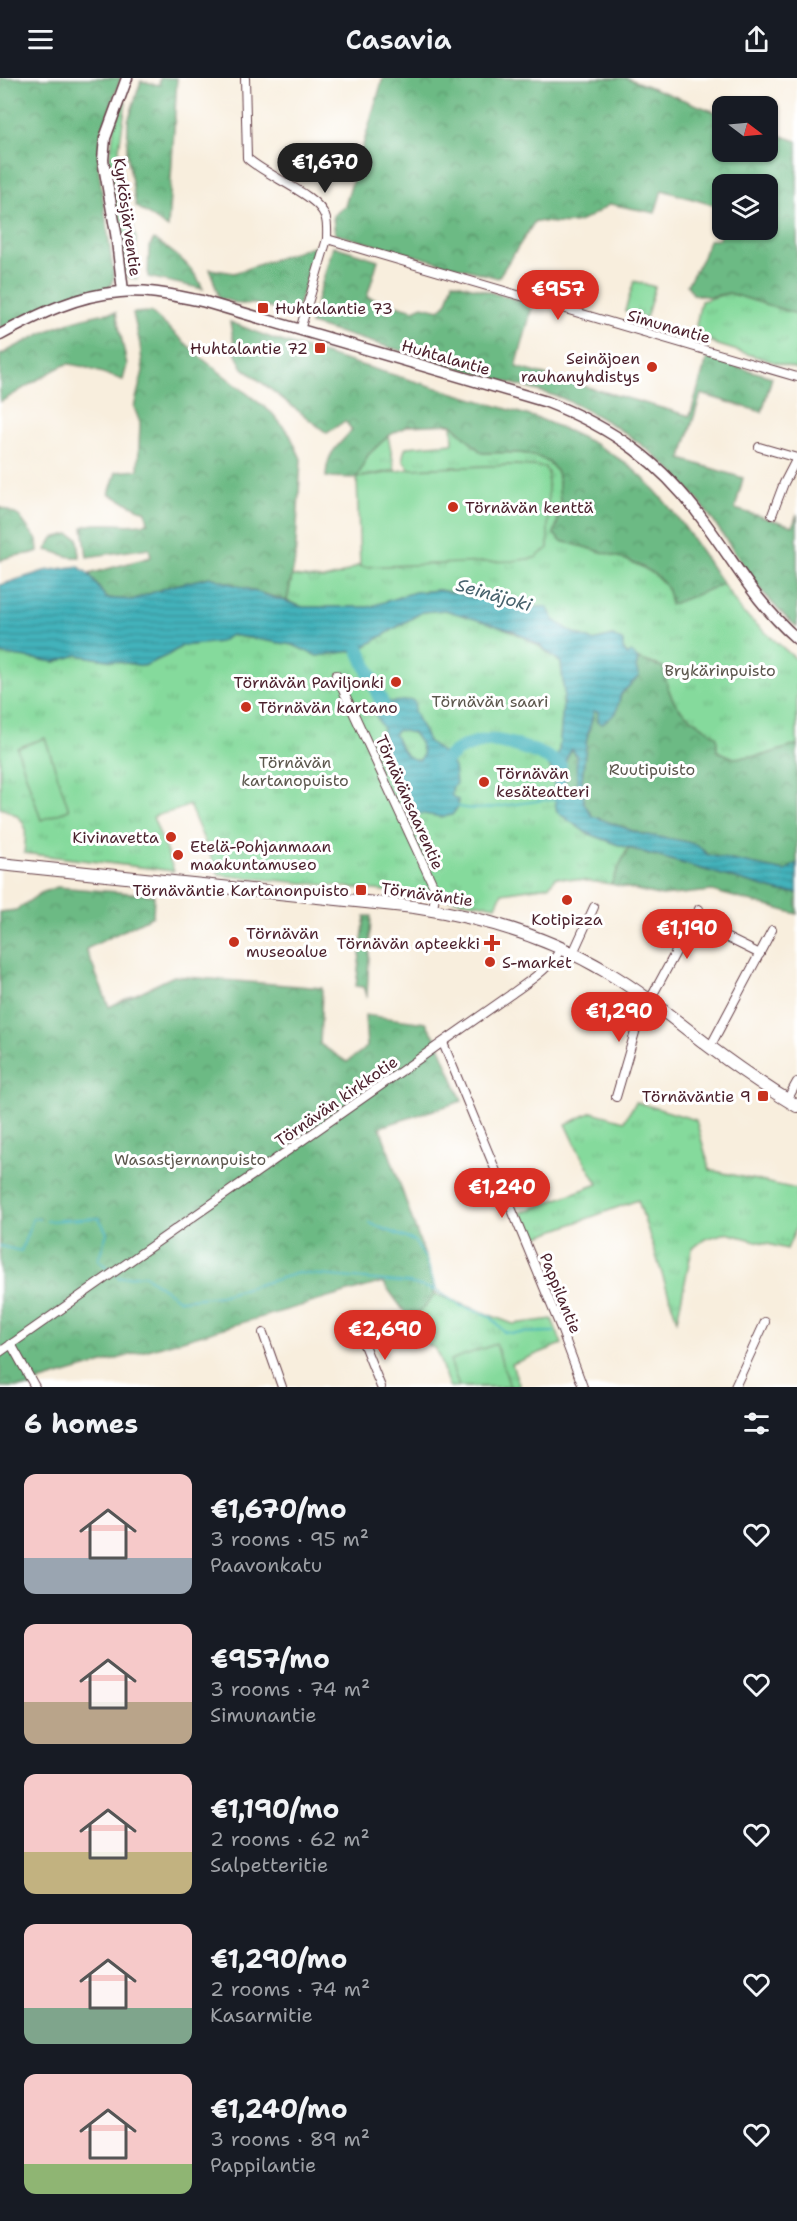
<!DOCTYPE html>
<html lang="en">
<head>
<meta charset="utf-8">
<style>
  body { margin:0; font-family:"Shantell Sans",sans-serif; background:#242831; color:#f1f3f6; height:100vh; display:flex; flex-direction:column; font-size:22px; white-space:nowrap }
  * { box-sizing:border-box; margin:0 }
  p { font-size:20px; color:#9ea1a6 }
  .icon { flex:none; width:33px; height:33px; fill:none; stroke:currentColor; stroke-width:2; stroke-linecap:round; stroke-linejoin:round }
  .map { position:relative; height:1309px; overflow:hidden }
  .panel { display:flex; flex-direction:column; background:#171b24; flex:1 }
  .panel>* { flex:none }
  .needle { width:39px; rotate:106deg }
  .tools { position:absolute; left:712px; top:18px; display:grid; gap:12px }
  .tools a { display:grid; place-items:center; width:66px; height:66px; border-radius:12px; background:#171b24; box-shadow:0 2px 4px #0004; font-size:30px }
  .price { position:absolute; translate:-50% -51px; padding:0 14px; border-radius:21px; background:#d93025; color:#fff; font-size:20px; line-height:39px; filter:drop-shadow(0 2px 3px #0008) }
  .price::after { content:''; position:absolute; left:50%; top:36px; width:18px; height:14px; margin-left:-9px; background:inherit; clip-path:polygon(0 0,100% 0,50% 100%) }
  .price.current { background:#222; color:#fff }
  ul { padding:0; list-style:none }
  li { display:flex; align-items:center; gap:18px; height:150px; padding:0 24px }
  li span { display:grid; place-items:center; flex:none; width:168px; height:120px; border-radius:12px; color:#555 }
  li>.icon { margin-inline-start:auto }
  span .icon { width:72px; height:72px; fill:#fffc; stroke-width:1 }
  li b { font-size:26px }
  h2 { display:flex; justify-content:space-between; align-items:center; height:72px; padding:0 24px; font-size:26px }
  header { display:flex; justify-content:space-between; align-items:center; height:78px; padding:0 24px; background:#171b24; font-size:27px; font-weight:600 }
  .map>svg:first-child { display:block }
</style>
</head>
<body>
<header><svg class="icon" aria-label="menu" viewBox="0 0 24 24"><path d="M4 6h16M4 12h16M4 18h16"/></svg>Casavia<svg class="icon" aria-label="share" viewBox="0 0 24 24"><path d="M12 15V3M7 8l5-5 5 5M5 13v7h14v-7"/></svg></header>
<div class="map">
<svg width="797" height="1309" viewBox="0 0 797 1309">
  <defs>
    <pattern id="grass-tufts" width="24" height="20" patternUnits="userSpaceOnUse" patternTransform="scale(1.5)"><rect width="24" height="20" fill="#85da9c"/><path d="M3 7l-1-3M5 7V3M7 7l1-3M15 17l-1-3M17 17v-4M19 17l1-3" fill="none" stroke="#74bb87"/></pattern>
    <pattern id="forest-crowns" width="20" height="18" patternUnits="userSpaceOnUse" patternTransform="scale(1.5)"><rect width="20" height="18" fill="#6cba84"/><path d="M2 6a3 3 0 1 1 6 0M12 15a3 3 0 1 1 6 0" fill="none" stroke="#5b976c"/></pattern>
    <pattern id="water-rules" width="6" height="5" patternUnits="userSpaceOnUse" patternTransform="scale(1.5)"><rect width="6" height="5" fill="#42b2bb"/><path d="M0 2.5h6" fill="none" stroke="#399098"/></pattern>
  </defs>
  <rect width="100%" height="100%" fill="#fff"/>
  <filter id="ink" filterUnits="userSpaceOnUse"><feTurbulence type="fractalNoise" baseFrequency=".0167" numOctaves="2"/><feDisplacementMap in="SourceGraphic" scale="12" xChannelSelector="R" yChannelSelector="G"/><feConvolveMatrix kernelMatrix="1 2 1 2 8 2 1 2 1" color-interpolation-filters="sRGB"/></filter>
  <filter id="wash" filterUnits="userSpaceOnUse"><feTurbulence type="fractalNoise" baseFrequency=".008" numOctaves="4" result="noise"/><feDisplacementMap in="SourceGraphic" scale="24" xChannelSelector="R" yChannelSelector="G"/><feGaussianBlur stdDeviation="1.35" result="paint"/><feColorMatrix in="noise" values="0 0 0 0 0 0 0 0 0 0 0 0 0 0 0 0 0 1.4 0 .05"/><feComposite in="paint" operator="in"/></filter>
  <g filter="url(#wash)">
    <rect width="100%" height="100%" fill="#f8eedd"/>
    <!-- grass -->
    <g fill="url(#grass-tufts)" stroke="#687c64" stroke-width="1.5">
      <path d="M 123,23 L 126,24 L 119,71 L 123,104 L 136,161 L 137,201 L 130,200 L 125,197 L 109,83 L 114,51 Z"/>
      <path d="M 634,203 L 655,209 L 646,240 L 625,233 Z"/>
      <path d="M 729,215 L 797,236 L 797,291 L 718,267 L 702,258 L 696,247 L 701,223 Z"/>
      <path d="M 452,346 L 482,375 C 505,375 542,370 556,393 C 559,397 559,405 559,411 C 561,426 559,441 554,456 L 561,463 C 588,470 657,484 668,513 C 670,517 670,522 671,526 L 723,506 L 742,534 L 797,582 L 797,667 L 764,677 L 734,680 L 717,673 L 703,649 L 676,629 L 667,611 L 663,589 L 638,581 L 631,574 L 628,577 L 613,558 L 593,563 L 572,554 L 554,542 L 546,529 L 521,529 L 439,512 L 415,514 L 369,529 L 303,529 L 287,523 L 292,498 L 324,501 L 340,497 L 544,389 L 515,387 L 410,391 C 402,383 401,380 406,369 L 453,365 Z"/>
      <path d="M 388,358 L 395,392 L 357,400 L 368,377 Z"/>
      <path d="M 445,532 C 493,546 523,552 561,585 L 564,615 L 559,673 L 558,678 L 548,686 L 553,694 L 557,734 L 587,755 L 628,770 L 611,806 L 556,799 L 549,808 L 502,815 L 496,828 C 404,813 312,806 219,797 L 189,727 C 180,733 165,734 153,739 L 174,793 L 24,775 C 27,748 28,739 0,730 L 0,576 L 55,584 L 77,577 L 144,588 L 168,577 L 182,568 L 220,564 L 230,557 L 293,567 L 317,578 L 359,572 L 422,534 Z"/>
      <path d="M 636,1024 L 696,1042 L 710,1092 L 797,1111 L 797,1148 L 787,1171 L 726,1155 L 705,1161 L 692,1171 L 677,1242 L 638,1122 L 531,1161 L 520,1135 L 598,1106 L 580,1076 L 566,1046 L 592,1034 L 624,1043 Z"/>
      <path d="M 435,1216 L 513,1246 L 552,1241 L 562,1266 L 512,1286 L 520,1309 L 449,1309 L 436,1271 L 418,1262 L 409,1240 L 422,1231 Z"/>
    </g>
    <!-- forest -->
    <g fill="url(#forest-crowns)" stroke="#5b6c58" stroke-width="1.5">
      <path d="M 0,0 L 121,0 L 101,55 L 98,85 L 114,199 L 110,209 C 70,217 35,230 0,251 Z"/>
      <path d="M 160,0 L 177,0 L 168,150 L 136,128 L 127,75 L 128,43 L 141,3 L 159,7 Z"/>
      <path d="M 383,0 L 627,0 L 723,37 L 723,74 L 768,74 L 768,53 L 797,63 L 797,236 L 729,215 L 710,219 L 693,216 L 687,207 L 703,179 L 709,162 L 719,161 L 723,148 L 723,152 L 768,152 L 768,106 L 723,106 L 723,130 L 662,112 L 655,135 L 610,126 C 576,149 576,147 535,143 L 498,200 L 335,156 L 333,138 L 345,128 Z"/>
      <path d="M 154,161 C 175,176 192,186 203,211 L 148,199 L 149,169 Z"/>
      <path d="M 317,167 L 296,236 L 288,238 L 268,229 L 255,226 L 240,226 L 219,220 L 210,191 L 234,195 Z"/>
      <path d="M 333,168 L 378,182 L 367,219 L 414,232 L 423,228 L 439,232 L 447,224 L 453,204 L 533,226 L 516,289 L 690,338 L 707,280 L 772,299 L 762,334 L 701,316 L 681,381 L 743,400 L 735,431 L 793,448 L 797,436 L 797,549 C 752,513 729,459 693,416 C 658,373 612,343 562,320 L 310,246 Z"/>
      <path d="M 116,234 L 127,287 L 123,302 C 106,297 87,288 69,286 C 61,285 13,318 0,324 L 0,277 C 37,257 73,238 116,234 Z"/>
      <path d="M 151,234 L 204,282 L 272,335 L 290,357 L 301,381 L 295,482 L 287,523 L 210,499 L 171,508 L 132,522 L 106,520 L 89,496 L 151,479 L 149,470 L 87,479 L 83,449 C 100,442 127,450 148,445 L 146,434 L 109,416 L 116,394 L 138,392 L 140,345 L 134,329 L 143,293 L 140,266 L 133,235 Z"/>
      <path d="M 230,244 L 274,261 L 540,341 C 576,356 615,373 643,400 C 675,431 698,469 723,506 L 670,527 C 670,522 670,517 668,513 C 658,484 587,470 561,463 L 554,456 C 559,442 561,426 559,411 C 559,405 559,397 556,393 C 542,370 505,375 482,375 L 452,346 L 407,348 L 388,358 L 368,377 L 357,400 L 326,399 C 327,373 337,370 352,352 L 345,343 L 327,355 L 243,290 L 236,277 Z"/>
      <path d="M 0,429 L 19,438 L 37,462 L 38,473 C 26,479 12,475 0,483 Z"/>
      <path d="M 69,456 L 78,460 L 80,479 C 67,481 60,474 46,472 L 53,460 Z"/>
      <path d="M 638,581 L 663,589 C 671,634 683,633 717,659 L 717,673 L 734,680 L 764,677 L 797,667 L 797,785 L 785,793 L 708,777 L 697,767 L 683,763 L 641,756 L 592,738 L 584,725 L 582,701 L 587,660 L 594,633 L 616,635 L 621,617 L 638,598 L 636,590 Z"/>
      <path d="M 572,671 C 580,680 580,704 573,713 L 570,714 L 566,712 C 564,697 562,683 572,671 Z"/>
      <path d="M 628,770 L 781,814 L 797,815 L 797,836 L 712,813 L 662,818 L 611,806 Z"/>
      <path d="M 57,809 L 154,817 L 153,838 L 86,871 L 109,929 L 174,898 L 322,910 L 320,966 L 347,984 L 367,969 L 365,937 L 426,945 L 437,962 L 462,1023 L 380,1049 L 429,1190 L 435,1216 L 422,1232 L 409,1240 L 383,1204 L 41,1303 L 34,1309 L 0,1309 L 0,834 L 16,832 L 41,815 Z"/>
      <path d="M 365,838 L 371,838 L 367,919 L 363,909 L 356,908 Z"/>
    </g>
    <!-- pitch -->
    <g fill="#85da9c" stroke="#687c64" stroke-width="1.5">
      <path d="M 515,387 L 544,389 L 548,394 L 548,470 L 535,480 L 512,483 L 360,489 L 357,400 L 410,391 Z"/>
      <path d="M 45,660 L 69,732 L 41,742 L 17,670 Z"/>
      <path d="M 496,1266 L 510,1309 L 459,1309 L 450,1282 Z"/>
    </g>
    <!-- water -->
    <g fill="url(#water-rules)" stroke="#466873" stroke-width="1.5" fill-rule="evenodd">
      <path d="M 78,488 L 89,496 L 106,520 L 132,522 L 171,508 L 210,499 L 303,529 L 369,529 L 415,514 L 439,512 L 520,529 L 547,529 L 554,542 L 572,554 L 593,563 L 613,558 L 623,564 L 623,571 L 627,577 L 631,574 L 638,581 L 636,590 L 639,598 L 621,616 L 616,635 L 602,646 L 598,643 L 598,634 L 594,633 L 587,660 L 582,701 L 584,725 L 592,738 L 641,756 L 683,763 L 697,767 L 708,777 L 785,793 L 797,785 L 797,815 L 781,814 L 619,767 L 587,755 L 557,734 C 552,717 558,701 548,686 L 551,680 L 558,678 L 559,673 L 564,615 L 561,585 L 541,568 L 514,553 L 445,532 L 422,534 L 359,572 L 317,578 L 293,567 L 231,557 L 220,564 L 182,568 L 168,577 L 144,588 L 77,577 L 55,584 L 0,576 L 0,507 L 44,493 ZM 572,671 L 576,677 L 577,708 L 570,714 L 566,712 C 564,698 562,683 572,671 Z"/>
      <path d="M 412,622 L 415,625 L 414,633 L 428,663 L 448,680 L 454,689 L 456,705 L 452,711 L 452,718 L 458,722 L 458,729 L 452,737 L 441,739 L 412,734 L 404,716 L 395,708 L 384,673 L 383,651 L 374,634 L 381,625 ZM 398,652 L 413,655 L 420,665 L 423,676 L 420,682 C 405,682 400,668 394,656 Z"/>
    </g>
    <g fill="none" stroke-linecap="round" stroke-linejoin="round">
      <!-- stream -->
      <g stroke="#42b2bb" stroke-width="2">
        <path d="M 457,728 C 482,737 525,721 555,722"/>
        <path d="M 47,1143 L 99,1140 L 107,1155 L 98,1182 L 109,1191"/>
        <path d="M 369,1145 L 414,1163 L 426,1181 L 436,1212"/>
        <path d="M 0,1168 L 21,1173 L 33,1140 L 39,1141"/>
        <path d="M 117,1198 L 119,1200 L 144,1197 L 180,1222 L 220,1218 L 298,1195 L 409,1205 L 436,1212 L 459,1227 L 490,1238 L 504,1254 L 512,1255 L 554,1254"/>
      </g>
      <!-- river -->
      <g stroke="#42b2bb" stroke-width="14">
        <path d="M 359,572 L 388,639"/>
        <path d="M 433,689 C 445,686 449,676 460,671 C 486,658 501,662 527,671 C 540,675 550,679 560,688"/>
      </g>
    </g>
  </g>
  <g filter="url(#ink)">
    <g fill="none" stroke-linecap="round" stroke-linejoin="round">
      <defs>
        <g id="street">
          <path d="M 245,0 L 247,80 C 266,98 317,116 325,138 C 328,145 327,153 327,161 L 300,252"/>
          <path d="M 327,161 L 797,299"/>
          <path d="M 759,369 L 797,380"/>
          <path d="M 772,437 L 784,405 L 797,380"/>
          <path d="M 336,597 L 433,807 L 435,817 L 433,831"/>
          <path d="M 695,844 L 760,876"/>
          <path d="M 573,875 L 594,829"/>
          <path d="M 443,965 L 562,1253 L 583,1309"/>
          <path d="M 710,969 L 772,852"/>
          <path d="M 616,1019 L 638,944 L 685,857 L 695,844 L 699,831"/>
          <path d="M 787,1022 L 797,1004"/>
          <path d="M 263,1255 L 282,1309"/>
          <path d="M 11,1266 L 35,1309"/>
          <path d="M 364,1267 L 381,1309"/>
          <path d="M 0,1274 L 510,917 C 529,903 550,891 562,869"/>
          <path d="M 735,1309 L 765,1244"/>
        </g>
        <g id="secondary">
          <path d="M 123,213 L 116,155 L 103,82 L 105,60 L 127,0"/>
          <path d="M 0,257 C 37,237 77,217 120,214 C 148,211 176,218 202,223 L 547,324 C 613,350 661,384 703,442 C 736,486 754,523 797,561"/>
        </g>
        <path id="primary" d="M 0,786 L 414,829 C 483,839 547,858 607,894 C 644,916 676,943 710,969 C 738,990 767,1010 797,1028"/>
      </defs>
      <!-- street casing -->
      <use href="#street" stroke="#643e46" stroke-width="10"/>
      <!-- secondary casing -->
      <use href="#secondary" stroke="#643e46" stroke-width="13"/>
      <!-- primary casing -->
      <use href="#primary" stroke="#643e46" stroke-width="14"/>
      <!-- street -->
      <use href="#street" stroke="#fff" stroke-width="8"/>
      <!-- secondary -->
      <use href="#secondary" stroke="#fff" stroke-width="10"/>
      <!-- primary -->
      <use href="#primary" stroke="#fff" stroke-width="12"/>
    </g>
  </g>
  <!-- markers -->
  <g fill="#c8321e" stroke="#fff" stroke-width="2">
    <rect x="257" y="224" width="12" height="12" rx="3"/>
    <rect x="314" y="264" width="12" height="12" rx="3"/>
    <circle cx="652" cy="289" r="6"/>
    <circle cx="453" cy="429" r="6"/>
    <circle cx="396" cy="604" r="6"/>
    <circle cx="246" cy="629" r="6"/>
    <circle cx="484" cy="704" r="6"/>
    <circle cx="171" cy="759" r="6"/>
    <circle cx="178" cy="777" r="6"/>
    <rect x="355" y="806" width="12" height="12" rx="3"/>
    <circle cx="567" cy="822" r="6"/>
    <circle cx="234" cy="864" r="6"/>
    <path d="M489 856h6v6h6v6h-6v6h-6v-6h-6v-6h6z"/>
    <circle cx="490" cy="884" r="6"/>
    <rect x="757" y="1012" width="12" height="12" rx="3"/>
  </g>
  <g text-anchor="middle" stroke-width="6" stroke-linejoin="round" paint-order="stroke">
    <!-- street labels -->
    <g font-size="16" fill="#4a1f2b" stroke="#fff">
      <text transform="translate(128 139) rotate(82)" y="6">Kyrkösjärventie</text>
      <text transform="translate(669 248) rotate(16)" y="6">Simunantie</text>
      <text transform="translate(446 279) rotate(16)" y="6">Huhtalantie</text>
      <text transform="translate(410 724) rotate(66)" y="6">Törnävänsaarentie</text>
      <text transform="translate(427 816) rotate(8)" y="6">Törnäväntie</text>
      <text transform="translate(336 1023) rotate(-35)" y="6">Törnävän kirkkotie</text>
      <text transform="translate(561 1215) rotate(68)" y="6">Pappilantie</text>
    </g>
    <!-- poi labels -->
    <g font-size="16" fill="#4a1f2b" stroke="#fff" text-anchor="start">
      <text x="275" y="236">Huhtalantie 73</text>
      <text x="308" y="276" text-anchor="end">Huhtalantie 72</text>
      <text x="640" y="286" text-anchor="end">Seinäjoen<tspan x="640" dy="18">rauhanyhdistys</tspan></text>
      <text x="465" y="435">Törnävän kenttä</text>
      <text x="384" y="610" text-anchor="end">Törnävän Paviljonki</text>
      <text x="258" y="635">Törnävän kartano</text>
      <text x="496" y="701">Törnävän<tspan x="496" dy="18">kesäteatteri</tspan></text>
      <text x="159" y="765" text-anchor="end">Kivinavetta</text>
      <text x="190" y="774">Etelä-Pohjanmaan<tspan x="190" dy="18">maakuntamuseo</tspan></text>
      <text x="349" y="818" text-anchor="end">Törnäväntie Kartanonpuisto</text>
      <text x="567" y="847" text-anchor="middle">Kotipizza</text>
      <text x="246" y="861">Törnävän<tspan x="246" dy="18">museoalue</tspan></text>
      <text x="480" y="871" text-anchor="end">Törnävän apteekki</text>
      <text x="502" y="890">S-market</text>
      <text x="751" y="1024" text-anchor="end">Törnäväntie 9</text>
    </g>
    <!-- park labels -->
    <g font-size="16" fill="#5c574d" stroke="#fff">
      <text x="720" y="598">Brykärinpuisto</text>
      <text x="490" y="629">Törnävän saari</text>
      <text x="295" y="690">Törnävän<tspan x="295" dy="18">kartanopuisto</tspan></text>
      <text x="652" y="697">Ruutipuisto</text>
      <text x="190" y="1087">Wasastjernanpuisto</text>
    </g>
    <!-- water labels -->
    <g font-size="18" font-style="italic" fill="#46616c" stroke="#fff">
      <text transform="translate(494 517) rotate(16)" y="6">Seinäjoki</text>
    </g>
  </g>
</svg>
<div class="tools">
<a><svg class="needle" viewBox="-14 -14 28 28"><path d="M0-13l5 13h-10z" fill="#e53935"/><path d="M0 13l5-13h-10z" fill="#9ea1a6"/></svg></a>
<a><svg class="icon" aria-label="layers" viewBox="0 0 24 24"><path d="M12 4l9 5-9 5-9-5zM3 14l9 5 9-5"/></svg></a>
</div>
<b class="price current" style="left:325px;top:116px">€1,670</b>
<b class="price" style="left:558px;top:243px">€957</b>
<b class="price" style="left:687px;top:882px">€1,190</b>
<b class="price" style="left:619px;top:965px">€1,290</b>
<b class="price" style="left:502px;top:1141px">€1,240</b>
<b class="price" style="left:385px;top:1283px">€2,690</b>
</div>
<section class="panel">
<h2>6 homes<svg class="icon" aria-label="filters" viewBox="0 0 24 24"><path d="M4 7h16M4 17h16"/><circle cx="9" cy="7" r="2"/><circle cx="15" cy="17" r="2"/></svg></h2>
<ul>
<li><span style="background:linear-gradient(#f6c9c9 70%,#9aa5b1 0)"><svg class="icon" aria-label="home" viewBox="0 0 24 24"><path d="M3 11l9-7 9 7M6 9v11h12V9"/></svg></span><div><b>€1,670/mo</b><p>3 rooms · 95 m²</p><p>Paavonkatu</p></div><svg class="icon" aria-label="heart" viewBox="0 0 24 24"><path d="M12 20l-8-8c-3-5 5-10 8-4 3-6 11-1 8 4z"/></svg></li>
<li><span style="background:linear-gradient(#f6c9c9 65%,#b9a48a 0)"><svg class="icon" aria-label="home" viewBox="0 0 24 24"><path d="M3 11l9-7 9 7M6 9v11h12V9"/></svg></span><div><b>€957/mo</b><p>3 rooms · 74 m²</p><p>Simunantie</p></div><svg class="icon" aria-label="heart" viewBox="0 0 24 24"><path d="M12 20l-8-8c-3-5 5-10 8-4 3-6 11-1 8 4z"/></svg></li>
<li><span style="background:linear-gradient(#f6c9c9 65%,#c2b280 0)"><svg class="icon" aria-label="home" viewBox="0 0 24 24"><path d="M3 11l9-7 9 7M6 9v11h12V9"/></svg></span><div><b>€1,190/mo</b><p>2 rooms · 62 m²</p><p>Salpetteritie</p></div><svg class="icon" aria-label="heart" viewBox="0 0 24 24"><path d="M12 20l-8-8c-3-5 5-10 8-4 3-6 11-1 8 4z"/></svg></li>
<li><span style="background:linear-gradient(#f6c9c9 70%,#7fa58c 0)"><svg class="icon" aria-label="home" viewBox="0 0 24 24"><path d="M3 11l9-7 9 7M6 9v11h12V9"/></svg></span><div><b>€1,290/mo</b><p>2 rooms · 74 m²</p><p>Kasarmitie</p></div><svg class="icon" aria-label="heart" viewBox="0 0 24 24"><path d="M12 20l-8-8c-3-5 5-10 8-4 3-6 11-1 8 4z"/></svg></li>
<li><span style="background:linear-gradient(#f6c9c9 75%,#8fb573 0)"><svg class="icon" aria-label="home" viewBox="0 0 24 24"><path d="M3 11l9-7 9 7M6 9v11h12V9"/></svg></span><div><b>€1,240/mo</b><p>3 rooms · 89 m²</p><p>Pappilantie</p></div><svg class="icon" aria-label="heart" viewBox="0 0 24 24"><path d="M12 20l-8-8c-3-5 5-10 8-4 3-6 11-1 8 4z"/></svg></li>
</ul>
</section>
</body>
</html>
